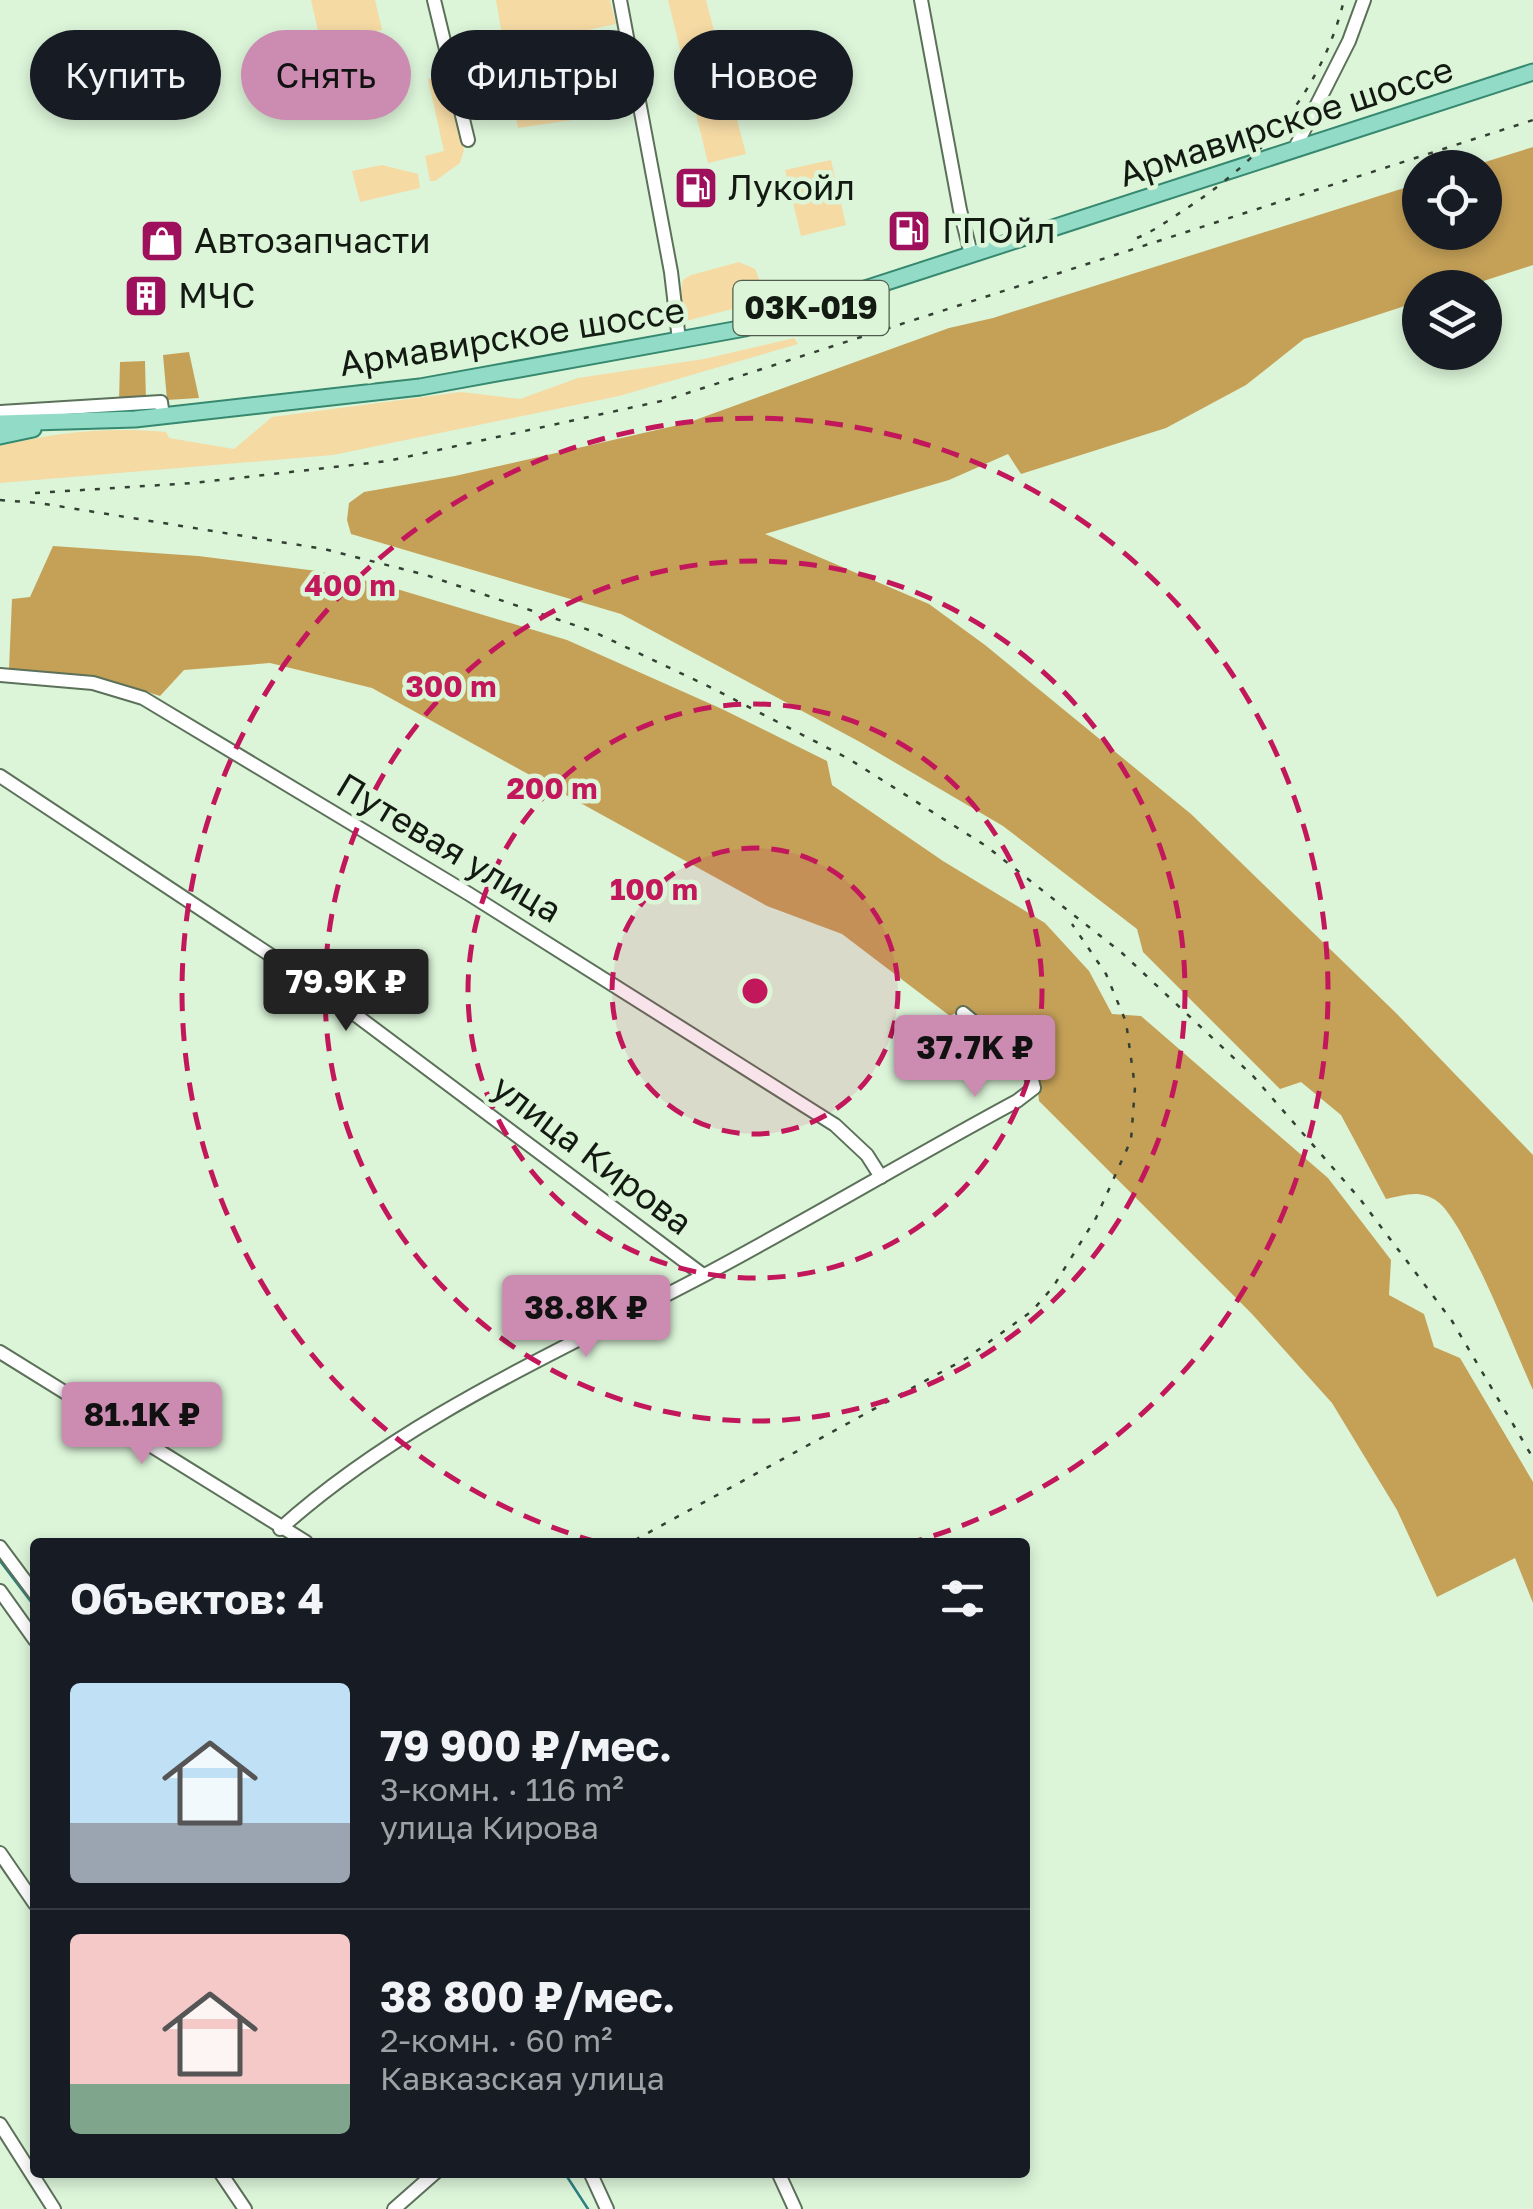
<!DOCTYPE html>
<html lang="ru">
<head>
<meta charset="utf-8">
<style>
  body { margin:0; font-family:"Golos Text",sans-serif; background:#242831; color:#f1f3f6; height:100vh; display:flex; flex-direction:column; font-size:38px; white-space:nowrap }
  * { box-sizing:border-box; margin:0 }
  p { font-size:32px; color:#9ea1a6 }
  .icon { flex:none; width:55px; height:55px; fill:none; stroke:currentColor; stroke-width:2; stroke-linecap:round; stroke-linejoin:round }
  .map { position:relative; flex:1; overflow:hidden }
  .panel { position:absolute; left:30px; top:1538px; width:1000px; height:640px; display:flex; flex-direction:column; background:#171b24; border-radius:10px; box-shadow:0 5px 15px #0003 }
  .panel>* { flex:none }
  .top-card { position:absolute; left:30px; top:30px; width:1000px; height:90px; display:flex; gap:20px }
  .controls { position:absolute; left:1402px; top:150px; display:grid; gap:20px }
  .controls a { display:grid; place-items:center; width:100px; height:100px; border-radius:50%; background:#171b24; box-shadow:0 5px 15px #0003; font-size:50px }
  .price { position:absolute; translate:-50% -85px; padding:0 22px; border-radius:10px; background:#cc8cb1; color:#111; font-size:32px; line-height:65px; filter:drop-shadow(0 2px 5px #0008) }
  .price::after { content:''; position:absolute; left:50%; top:60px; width:30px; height:22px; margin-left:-15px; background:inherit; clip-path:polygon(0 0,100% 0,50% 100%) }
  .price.selected { background:#222; color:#fff }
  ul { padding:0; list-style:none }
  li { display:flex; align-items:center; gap:30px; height:250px; padding:0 40px }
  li+li { border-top:2px solid #363941 }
  li span { display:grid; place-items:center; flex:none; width:280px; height:200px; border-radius:10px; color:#555 }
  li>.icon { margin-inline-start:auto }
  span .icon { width:120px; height:120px; fill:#fffc; stroke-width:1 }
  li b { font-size:42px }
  h2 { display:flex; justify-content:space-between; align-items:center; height:120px; padding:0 40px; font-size:42px }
  .tag { padding:0 35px; border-radius:45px; background:#171b24; box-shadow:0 5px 15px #0003; font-size:35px; line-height:90px }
  .tag.selected { background:#cc8cb1; color:#111 }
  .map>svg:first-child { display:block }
</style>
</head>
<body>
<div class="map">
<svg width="1533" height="2209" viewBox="0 0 1533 2209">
  <rect width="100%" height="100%" fill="#dcf5d9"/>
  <!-- green -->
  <g fill="#f5daa4">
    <path d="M 311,0 L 375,0 L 382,30 L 321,44 Z"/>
    <path d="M 496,0 L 610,0 L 616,24 L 556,37 L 572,120 L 518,128 Z"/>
    <path d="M 668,0 L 706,0 L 746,154 L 708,163 Z"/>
    <path d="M 447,75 L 464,150 L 460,163 L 435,181 L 430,181 L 425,156 L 444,151 L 428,79 Z"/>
    <path d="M 831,160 L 846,225 L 801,236 L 785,170 Z"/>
    <path d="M 382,165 L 418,174 L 420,188 L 360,202 L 352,171 Z"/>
    <path d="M 739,262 L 755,269 L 763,289 L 763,301 L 686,321 L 680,296 L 683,280 L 691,275 Z"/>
    <path d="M 794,338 L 798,344 L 619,396 L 333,455 L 0,483 L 0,446 C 59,432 105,427 166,432 L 169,438 L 234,449 L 272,417 L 461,392 L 520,399 L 578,378 L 704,359 Z"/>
  </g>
  <!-- forest -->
  <g fill="#c5a158">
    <path d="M 1533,147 L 1533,265 L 1465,287 L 1420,288 L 1420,301 L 1304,339 L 1246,385 L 1166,428 L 1021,474 L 1008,454 L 949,480 L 765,534 L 929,604 L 985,645 L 1191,814 L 1397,1014 L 1533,1155 L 1533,1390 C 1516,1353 1465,1222 1438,1202 C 1421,1189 1405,1195 1386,1199 L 1341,1115 L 1301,1082 L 1280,1089 L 1143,952 L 1137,929 L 1003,826 L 860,742 L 621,614 L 351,534 L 347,520 L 349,503 L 364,492 L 455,476 L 687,423 L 949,328 L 993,318 L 1420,183 L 1420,232 L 1485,232 L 1485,168 L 1469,167 Z"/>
    <path d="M 189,352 L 199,398 L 167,400 L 163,355 Z"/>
    <path d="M 145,361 L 146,401 L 119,402 L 120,362 Z"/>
    <path d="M 53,546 L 198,556 L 317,571 L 377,583 L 567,640 L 722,709 L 827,761 L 832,785 L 943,861 L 1045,923 L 1089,971 L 1112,1014 L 1141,1016 L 1328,1178 L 1391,1260 L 1389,1295 L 1424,1314 L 1434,1347 L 1460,1358 L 1533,1482 L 1533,1603 L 1515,1558 L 1437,1597 L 1397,1510 L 1332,1403 L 1252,1314 L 1039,1101 L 1036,1070 L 965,1008 L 950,1016 L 842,934 L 767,906 L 372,688 L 270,663 L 184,670 L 160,696 L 113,681 L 9,669 L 12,599 L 30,597 Z"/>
  </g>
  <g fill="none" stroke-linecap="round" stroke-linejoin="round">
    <!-- stream -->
    <g stroke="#2b8082" stroke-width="2.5">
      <path d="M 0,1561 L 35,1607"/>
      <path d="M 564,2172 L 588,2209"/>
    </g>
    <defs>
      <g id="minor">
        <path d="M 434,0 L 468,140"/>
        <path d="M 620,0 L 671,272 L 679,340"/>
        <path d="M 921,0 L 960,210 L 971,254"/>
        <path d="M 1294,150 L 1349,41 L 1364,0"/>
        <path d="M 0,412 L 161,402 L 163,416"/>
        <path d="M 0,675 L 93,683 L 143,698 L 469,894 L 835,1125 L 867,1155 L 881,1177"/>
        <path d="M 0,776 L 317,986 L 703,1275"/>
        <path d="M 0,1352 L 306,1542"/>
        <path d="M 280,1529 C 401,1420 554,1354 697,1279 C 805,1222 909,1159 1017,1101 L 1034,1088 L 1029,1068 L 963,1013"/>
        <path d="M 0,1547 L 35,1594"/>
        <path d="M 0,1591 L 35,1640"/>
        <path d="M 0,1853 L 35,1904"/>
        <path d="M 0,2124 L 54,2209"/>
        <path d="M 220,2172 L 245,2209"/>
        <path d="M 590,2172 L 607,2209"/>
        <path d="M 778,2172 L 795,2209"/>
        <path d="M 394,2209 L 436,2172"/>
      </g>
      <g id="major">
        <path d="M 0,423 L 135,419 L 420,387 L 745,328 L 1533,72"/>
        <path d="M 0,436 L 33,429"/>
      </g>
    </defs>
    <!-- minor casing -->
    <use href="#minor" stroke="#5c7159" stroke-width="16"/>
    <!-- major casing -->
    <use href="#major" stroke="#36886f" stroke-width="19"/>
    <!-- minor -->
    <use href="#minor" stroke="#fff" stroke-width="12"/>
    <!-- major -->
    <use href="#major" stroke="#92dbc7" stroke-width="15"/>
    <!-- rail -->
    <g stroke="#354034" stroke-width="2.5" stroke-dasharray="5 10" stroke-linecap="butt">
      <path d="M 1137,238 C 1154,231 1169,220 1184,210 C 1261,161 1322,91 1344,0"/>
      <path d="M 35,493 L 193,483 L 388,461 L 666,400 L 1533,120"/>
      <path d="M 0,500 L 39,503 L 324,549 L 426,575 L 592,631 L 714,689 L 849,759 L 986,846 L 1122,953 L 1253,1076 L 1360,1199 L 1452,1321 L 1533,1458"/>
      <path d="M 635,1540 L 967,1358 L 1032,1311 L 1053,1287 L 1096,1218 L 1131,1140 L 1135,1087 L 1126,1022 L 1106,974 L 1072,924"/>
    </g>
  </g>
  <!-- distance rings -->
  <circle cx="755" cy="991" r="143" fill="#c2185b" fill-opacity=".12"/>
  <g fill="none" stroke="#c2185b" stroke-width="5" stroke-dasharray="18 12">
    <circle cx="755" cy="991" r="143"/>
    <circle cx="755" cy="991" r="287"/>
    <circle cx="755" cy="991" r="430"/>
    <path d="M597 1542A573 573 0 1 1 913 1542"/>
  </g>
  <!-- icons -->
  <defs>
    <symbol id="fuel-square" viewBox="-11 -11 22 22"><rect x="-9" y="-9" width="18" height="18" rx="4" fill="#9e0f5c" stroke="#dcf5d9"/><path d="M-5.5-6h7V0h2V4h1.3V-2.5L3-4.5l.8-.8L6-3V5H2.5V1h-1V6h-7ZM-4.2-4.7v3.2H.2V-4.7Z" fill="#fff"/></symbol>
    <symbol id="shop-square" viewBox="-11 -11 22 22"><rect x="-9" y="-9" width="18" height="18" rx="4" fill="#9e0f5c" stroke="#dcf5d9"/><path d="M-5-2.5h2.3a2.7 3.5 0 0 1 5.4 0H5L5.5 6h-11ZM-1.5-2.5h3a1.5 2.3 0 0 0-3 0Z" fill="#fff"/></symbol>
    <symbol id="building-square" viewBox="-11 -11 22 22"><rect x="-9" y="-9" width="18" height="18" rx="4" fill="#9e0f5c" stroke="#dcf5d9"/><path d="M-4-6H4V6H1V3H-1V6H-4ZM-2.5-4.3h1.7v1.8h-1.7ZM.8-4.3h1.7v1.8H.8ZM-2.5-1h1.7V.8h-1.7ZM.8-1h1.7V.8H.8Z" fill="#fff"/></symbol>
  </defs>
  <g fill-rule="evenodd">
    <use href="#fuel-square" x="671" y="163" width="50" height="50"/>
    <use href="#fuel-square" x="884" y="206" width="50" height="50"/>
    <use href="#shop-square" x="137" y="216" width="50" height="50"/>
    <use href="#building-square" x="121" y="271" width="50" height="50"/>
  </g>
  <g text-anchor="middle" stroke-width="9" stroke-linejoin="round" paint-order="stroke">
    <!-- shield labels -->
    <rect fill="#dcf5d9" stroke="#4f5c4d" stroke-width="2.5" x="733.5" y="281" width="155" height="54" rx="8"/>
    <g font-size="32" font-weight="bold" fill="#121a11">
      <text x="811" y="319">03К-019</text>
    </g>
    <!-- street labels -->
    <g font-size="35" fill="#121a11" stroke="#dcf5d9">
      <text transform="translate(1286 122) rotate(-18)" y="12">Армавирское шоссе</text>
      <text transform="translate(512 337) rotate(-9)" y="12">Армавирское шоссе</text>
      <text transform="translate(449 848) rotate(31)" y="12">Путевая улица</text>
      <text transform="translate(592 1155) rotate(37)" y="12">улица Кирова</text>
    </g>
    <!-- poi labels -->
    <g font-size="35" fill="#121a11" stroke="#dcf5d9" text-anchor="start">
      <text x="728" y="200">Лукойл</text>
      <text x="942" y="243">ГПОйл</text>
      <text x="194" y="253">Автозапчасти</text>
      <text x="178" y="308">МЧС</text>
    </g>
  </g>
  <circle cx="755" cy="991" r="15" fill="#c2185b" stroke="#dcf5d9" stroke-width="5"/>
  <g font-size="30" text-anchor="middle" font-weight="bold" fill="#c2185b" stroke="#dcf5d9" stroke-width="9" stroke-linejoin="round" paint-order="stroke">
    <text x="350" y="596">400 m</text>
    <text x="451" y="697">300 m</text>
    <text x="552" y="799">200 m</text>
    <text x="654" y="900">100 m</text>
  </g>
</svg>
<div class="controls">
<a><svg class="icon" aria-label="locate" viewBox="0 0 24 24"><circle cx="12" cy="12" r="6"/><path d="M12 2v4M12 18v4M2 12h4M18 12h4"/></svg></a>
<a><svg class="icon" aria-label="layers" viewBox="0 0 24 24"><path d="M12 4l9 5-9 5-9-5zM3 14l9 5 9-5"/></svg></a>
</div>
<b class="price selected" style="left:346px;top:1034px">79.9K ₽</b>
<b class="price" style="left:975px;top:1100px">37.7K ₽</b>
<b class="price" style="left:586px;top:1360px">38.8K ₽</b>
<b class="price" style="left:142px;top:1467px">81.1K ₽</b>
<div class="top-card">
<a class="tag">Купить</a>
<a class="tag selected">Снять</a>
<a class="tag">Фильтры</a>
<a class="tag">Новое</a>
</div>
<section class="panel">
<h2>Объектов: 4<svg class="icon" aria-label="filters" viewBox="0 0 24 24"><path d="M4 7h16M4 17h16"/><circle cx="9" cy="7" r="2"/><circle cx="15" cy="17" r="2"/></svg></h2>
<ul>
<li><span style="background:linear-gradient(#bfe0f5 70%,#9aa5b1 0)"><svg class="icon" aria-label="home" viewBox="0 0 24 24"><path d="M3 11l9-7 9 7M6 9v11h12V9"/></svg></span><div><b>79 900 ₽/мес.</b><p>3-комн. · 116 m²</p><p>улица Кирова</p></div></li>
<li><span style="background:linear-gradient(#f6c9c9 75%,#7fa58c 0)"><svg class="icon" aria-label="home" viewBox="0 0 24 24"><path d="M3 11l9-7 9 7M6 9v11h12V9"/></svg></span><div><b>38 800 ₽/мес.</b><p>2-комн. · 60 m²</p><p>Кавказская улица</p></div></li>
</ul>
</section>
</div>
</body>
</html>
